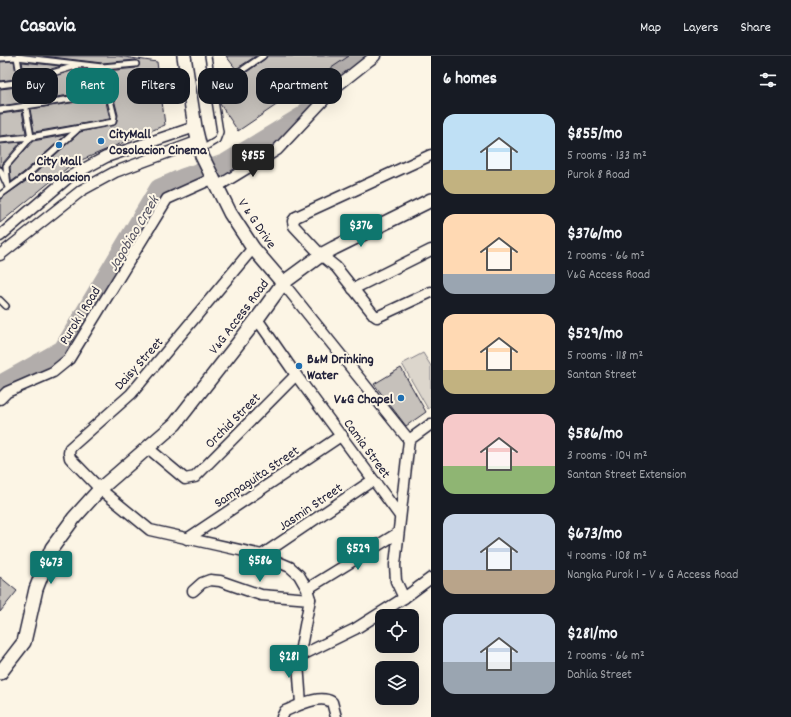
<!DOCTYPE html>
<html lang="en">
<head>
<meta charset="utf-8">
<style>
  body { margin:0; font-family:Dekko,sans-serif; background:#20242c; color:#f1f3f6; height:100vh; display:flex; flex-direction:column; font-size:15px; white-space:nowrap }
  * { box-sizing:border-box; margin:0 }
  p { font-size:13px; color:#9ea1a6 }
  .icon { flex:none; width:22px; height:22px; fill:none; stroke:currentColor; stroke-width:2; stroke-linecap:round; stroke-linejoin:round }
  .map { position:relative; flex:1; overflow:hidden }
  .sheet { display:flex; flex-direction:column; background:#171b24; width:360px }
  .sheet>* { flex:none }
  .banner { position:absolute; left:12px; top:12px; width:359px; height:36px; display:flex; gap:8px }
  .fabs { position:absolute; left:375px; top:553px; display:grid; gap:8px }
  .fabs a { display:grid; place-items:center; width:44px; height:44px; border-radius:8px; background:#171b24; box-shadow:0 4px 16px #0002; font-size:20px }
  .price { position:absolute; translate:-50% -34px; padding:0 9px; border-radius:4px; background:#0f766e; color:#fff; font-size:13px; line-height:26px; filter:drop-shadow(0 1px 2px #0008) }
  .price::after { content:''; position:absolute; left:50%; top:24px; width:12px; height:9px; margin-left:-6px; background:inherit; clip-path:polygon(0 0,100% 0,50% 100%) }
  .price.selected { background:#222; color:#fff }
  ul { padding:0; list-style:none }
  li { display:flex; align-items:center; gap:12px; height:100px; padding:0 12px }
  li span { display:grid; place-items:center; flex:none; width:112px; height:80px; border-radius:12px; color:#555 }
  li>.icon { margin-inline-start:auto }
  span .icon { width:48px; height:48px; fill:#fffc; stroke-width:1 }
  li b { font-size:17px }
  h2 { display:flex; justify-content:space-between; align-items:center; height:48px; padding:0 12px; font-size:17px }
  .tag { padding:0 14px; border-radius:12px; background:#171b24; box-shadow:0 4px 16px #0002; font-size:14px; line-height:36px }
  .tag.selected { background:#0f766e; color:#fff }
  header { display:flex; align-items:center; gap:24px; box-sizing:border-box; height:56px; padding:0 20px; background:#171b24; border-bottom:1px solid #363941 }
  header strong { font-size:19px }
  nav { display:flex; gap:22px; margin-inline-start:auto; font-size:14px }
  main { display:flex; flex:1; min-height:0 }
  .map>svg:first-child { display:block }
</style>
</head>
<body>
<header>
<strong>Casavia</strong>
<nav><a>Map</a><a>Layers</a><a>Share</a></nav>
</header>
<main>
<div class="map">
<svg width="431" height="661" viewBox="0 0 431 661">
  <rect width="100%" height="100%" fill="#fcf5e5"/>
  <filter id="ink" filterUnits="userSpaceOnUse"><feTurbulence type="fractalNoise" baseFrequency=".025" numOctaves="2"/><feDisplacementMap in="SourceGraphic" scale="8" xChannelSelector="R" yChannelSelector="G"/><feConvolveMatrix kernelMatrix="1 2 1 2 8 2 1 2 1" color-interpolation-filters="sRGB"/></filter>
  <g filter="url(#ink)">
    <!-- green -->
    <path fill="#dcd6cc" stroke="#7f7c84" d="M 423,297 L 431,310 L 431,351 L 428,353 L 402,308 Z"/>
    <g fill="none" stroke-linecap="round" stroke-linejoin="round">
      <!-- river -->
      <path stroke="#b2adab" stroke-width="20" d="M 0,332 L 4,327 L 63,294 L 159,133 L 184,122 L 225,108 L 305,59 L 334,18 L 370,0"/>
    </g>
    <!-- building -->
    <g fill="#c6c1bb" stroke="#22223b">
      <path d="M 43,0 L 118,0 L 157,6 L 165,69 L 72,108 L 0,167 L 0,143 L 29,123 L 80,76 L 116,68 L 118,59 L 113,39 L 114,36 L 112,33 L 107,15 L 136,12 L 140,8 L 136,4 L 102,7 Z"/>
      <path d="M 226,0 L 256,0 L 236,13 Z"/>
      <path d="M 267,0 L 349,0 L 238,75 L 220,48 L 218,39 L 243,22 L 241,20 L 265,3 Z"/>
      <path d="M 14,5 L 17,23 L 0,25 L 0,6 Z"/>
      <path d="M 22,6 L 61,10 L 25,21 Z"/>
      <path d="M 79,12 L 99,15 L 104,34 L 29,45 L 26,29 Z"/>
      <path d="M 18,31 L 21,47 L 0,50 L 0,33 Z"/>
      <path d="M 105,42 L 110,63 L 34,76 L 30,53 Z"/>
      <path d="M 22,55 L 26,77 L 0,80 L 0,58 Z"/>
      <path d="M 66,79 L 23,117 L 11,126 L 10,111 L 33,85 Z"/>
      <path d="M 21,86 L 3,107 L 2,111 L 0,110 L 0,88 Z"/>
      <path d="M 401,312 L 426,356 L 406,370 L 374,328 Z"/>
      <path d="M 0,521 L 17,535 L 0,556 Z"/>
    </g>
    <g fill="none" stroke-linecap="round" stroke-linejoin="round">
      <defs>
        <g id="service">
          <path d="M 0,2 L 17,1 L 102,11 L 136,8"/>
          <path d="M 0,29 L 22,26 L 76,10"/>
          <path d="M 213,34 L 263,0"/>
          <path d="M 0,54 L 110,37"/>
          <path d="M 0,84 L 31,81 L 113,66 L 114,60 L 102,11"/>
          <path d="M 202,93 L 217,84 L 220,76 L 208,0"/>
          <path d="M 0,114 L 7,129"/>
          <path d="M 8,132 L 6,110 L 31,81 L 17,1"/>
          <path d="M 0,139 L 26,120 L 77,74"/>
          <path d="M 0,244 L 6,250"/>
        </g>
        <g id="minor">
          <path d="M 431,99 L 296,161 L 293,165 L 294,170 L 321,199 L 336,211 L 374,259 L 377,261 L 431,236"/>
          <path d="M 218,130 L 277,94 L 336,31 L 375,0"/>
          <path d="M 0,180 L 69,121 L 106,101 L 195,71"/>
          <path d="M 253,192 L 131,338 L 70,392 L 69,397 L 70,402 L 100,433 L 150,474 L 262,499 L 290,511 L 299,519 L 307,533 L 310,543 L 298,607 L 301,648"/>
          <path d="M 0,199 L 82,134 L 115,116 L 199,85"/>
          <path d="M 283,227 L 409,384"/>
          <path d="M 353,233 L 431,194"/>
          <path d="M 257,263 L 296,319 L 400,460"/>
          <path d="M 0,343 L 7,336 L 53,316 L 69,303 L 167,143 L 214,122"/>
          <path d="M 148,392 L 185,423 L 195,421 L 296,319"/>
          <path d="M 187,483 L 342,379"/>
          <path d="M 262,499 L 373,424"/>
          <path d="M 307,533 L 398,477"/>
          <path d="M 193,535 L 202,527 L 210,524 L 220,525 L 261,539 L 310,543"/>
          <path d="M 404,542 L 396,525 L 395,509 L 409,384 L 431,368"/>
          <path d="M 300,600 L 355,573 L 404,542 L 431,522"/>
          <path d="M 282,661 L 285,655 C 298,650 319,638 332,646 L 336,661"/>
        </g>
        <g id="tertiary">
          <path d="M 184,0 L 195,71 L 202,100 L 230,157 L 253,192 L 283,227"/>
          <path d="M 0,617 L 24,586 L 36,533 L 52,492 L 74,462 L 100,433 L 175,368 L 257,263 L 283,227 L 321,199 L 334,192 L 431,144"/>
        </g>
      </defs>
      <!-- service casing -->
      <use href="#service" stroke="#22223b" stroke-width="8"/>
      <!-- minor casing -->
      <use href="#minor" stroke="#22223b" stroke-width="13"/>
      <!-- tertiary casing -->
      <use href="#tertiary" stroke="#22223b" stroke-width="16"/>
      <!-- service -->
      <use href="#service" stroke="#fcf5e5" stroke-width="5"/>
      <!-- minor -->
      <use href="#minor" stroke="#fcf5e5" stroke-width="10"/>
      <!-- tertiary -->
      <use href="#tertiary" stroke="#fcf5e5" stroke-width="13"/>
    </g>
  </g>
  <!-- markers -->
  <g fill="#1f6fb2" stroke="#fcf5e5" stroke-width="1.5">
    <circle cx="101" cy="85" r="4"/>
    <circle cx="59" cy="89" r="4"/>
    <circle cx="299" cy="310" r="4"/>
    <circle cx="401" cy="342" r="4"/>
  </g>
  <g text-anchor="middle" stroke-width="4" stroke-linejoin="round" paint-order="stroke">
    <!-- poi labels -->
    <g font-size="14" font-weight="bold" fill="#22223b" stroke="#fcf5e5" text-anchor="start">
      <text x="109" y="82">CityMall<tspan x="109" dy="16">Cosolacion Cinema</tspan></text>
      <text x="59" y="109" text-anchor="middle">City Mall<tspan x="59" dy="16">Consolacion</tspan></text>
      <text x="307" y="307">B&amp;M Drinking<tspan x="307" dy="16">Water</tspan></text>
      <text x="393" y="347" text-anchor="end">V&amp;G Chapel</text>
    </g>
    <!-- street labels -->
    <g font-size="14" fill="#22223b" stroke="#fcf5e5">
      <text transform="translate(258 167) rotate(56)" y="5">V &amp; G Drive</text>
      <text transform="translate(79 259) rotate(-58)" y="5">Purok 1 Road</text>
      <text transform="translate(238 260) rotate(-53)" y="5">V&amp;G Access Road</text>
      <text transform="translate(138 307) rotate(-48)" y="5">Daisy Street</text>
      <text transform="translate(232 364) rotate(-45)" y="5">Orchid Street</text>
      <text transform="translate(368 392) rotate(54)" y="5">Camia Street</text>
      <text transform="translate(256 420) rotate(-34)" y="5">Sampaguita Street</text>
      <text transform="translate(310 450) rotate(-34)" y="5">Jasmin Street</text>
    </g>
    <!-- water labels -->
    <g font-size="15" font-style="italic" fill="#545362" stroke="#fcf5e5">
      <text transform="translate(133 177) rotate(-59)" y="5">Jagobiao Creek</text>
    </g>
  </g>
</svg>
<div class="fabs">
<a><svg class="icon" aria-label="locate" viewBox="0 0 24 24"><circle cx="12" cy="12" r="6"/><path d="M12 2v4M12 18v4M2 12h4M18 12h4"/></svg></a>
<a><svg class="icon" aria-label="layers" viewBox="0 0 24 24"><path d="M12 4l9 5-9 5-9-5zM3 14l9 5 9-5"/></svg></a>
</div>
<b class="price selected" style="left:253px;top:122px">$855</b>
<b class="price" style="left:361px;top:192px">$376</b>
<b class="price" style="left:358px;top:515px">$529</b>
<b class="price" style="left:260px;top:527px">$586</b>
<b class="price" style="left:51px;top:529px">$673</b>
<b class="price" style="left:289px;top:623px">$281</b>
<div class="banner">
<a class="tag">Buy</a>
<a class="tag selected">Rent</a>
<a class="tag">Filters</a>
<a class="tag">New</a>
<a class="tag">Apartment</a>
</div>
</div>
<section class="sheet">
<h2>6 homes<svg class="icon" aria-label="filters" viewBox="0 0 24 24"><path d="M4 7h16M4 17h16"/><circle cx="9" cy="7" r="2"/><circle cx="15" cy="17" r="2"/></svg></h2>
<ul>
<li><span style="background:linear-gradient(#bfe0f5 70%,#c2b280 0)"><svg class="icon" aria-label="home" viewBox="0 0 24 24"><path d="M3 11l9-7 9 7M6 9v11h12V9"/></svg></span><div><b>$855/mo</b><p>5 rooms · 133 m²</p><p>Purok 8 Road</p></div></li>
<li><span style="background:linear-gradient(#ffd9b3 75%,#9aa5b1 0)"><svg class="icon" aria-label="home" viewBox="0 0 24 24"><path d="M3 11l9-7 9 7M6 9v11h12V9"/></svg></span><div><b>$376/mo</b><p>2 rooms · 66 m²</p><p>V&amp;G Access Road</p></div></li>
<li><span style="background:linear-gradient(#ffd9b3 70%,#c2b280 0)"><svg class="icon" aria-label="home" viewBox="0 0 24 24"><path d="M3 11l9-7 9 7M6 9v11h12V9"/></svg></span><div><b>$529/mo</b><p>5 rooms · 118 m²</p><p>Santan Street</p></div></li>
<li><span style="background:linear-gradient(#f6c9c9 65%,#8fb573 0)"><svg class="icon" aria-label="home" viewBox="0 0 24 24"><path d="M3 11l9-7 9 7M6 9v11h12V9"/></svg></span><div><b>$586/mo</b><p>3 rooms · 104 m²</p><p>Santan Street Extension</p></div></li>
<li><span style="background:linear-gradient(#c9d6e8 70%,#b9a48a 0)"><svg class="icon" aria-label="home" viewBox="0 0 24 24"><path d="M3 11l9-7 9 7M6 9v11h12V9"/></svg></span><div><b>$673/mo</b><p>4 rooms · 108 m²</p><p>Nangka Purok 1 - V &amp; G Access Road</p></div></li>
<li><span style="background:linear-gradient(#c9d6e8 60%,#9aa5b1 0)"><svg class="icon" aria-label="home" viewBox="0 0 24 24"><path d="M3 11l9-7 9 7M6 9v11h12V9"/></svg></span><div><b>$281/mo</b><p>2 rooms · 66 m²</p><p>Dahlia Street</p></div></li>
</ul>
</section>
</main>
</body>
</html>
